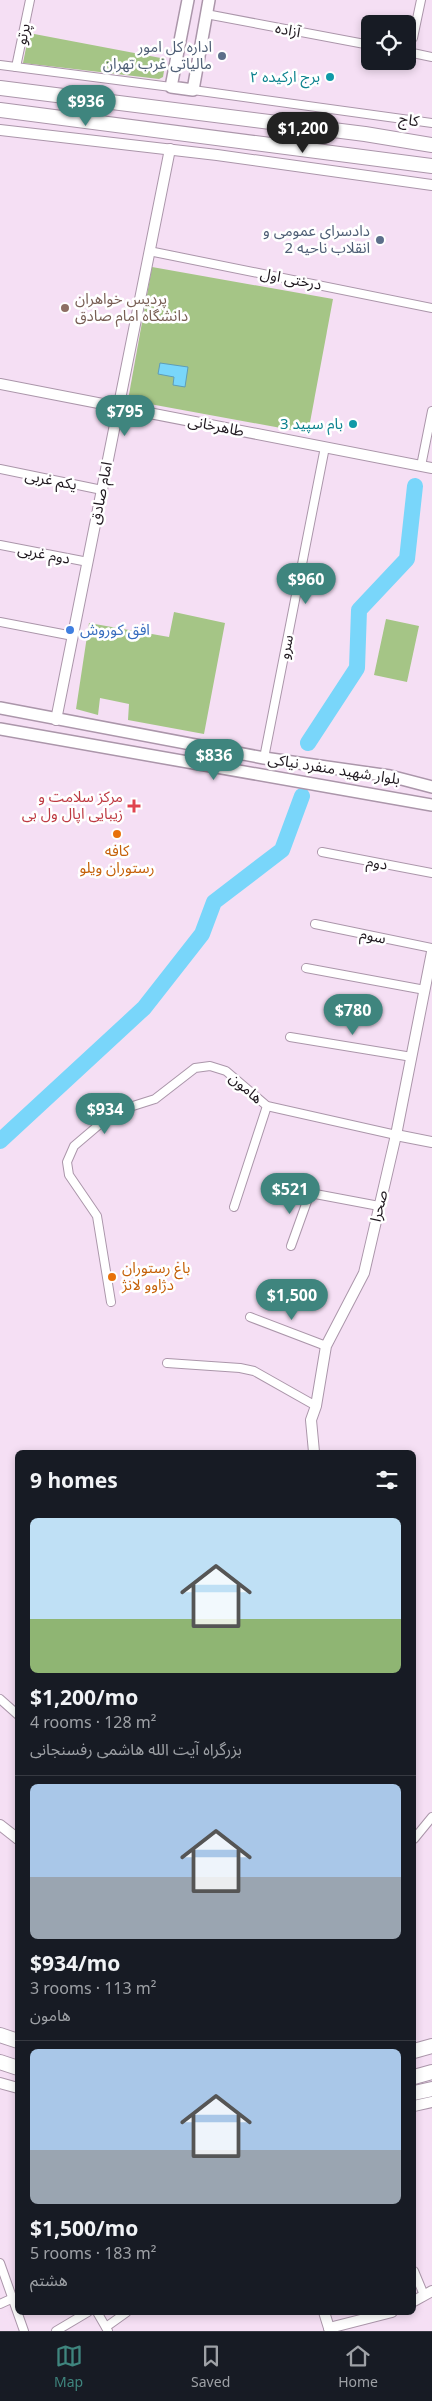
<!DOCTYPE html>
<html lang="en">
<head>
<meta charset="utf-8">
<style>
  body { margin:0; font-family:"Noto Sans","Noto Sans Arabic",sans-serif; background:#242831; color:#f1f3f6; height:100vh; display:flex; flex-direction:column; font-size:19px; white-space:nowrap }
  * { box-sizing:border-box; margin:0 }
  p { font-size:16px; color:#9ea1a6 }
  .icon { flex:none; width:28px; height:28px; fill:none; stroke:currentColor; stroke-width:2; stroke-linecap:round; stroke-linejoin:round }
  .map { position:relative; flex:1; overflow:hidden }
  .drawer { position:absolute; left:15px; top:1450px; width:401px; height:865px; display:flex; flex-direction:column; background:#171b24; border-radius:8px; box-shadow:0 2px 8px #0003 }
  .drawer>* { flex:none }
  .controls { position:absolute; left:361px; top:15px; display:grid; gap:10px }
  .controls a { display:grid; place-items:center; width:55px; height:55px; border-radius:8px; background:#171b24; box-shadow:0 2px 8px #0003; font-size:25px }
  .price { position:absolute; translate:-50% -42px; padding:0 11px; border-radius:18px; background:#3f857e; color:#fff; font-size:16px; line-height:32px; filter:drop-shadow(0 1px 2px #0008) }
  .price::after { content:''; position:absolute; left:50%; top:30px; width:15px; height:11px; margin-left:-8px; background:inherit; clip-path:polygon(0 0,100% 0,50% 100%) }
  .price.selected { background:#222; color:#fff }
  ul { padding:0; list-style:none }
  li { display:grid; align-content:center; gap:10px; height:265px; padding:0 15px }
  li+li { border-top:1px solid #363941 }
  li span { display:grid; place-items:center; height:155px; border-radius:8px; color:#555 }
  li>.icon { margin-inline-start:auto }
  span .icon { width:90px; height:90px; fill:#fffc; stroke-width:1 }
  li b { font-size:21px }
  h2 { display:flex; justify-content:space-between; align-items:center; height:60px; padding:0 15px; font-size:21px }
  .menu { display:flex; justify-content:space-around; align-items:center; height:70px; border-top:1px solid #363941; background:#171b24; font-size:14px; color:#9ea1a6 }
  .menu a { display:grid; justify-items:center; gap:2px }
  .menu .selected { color:#3f857e }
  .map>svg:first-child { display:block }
</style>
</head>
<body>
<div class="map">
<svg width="432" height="2331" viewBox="0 0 432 2331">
  <rect width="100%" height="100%" fill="#f5dff4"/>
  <!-- green -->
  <g fill="#a5c586">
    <path d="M 29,33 L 166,59 L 163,77 L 159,79 L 23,63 Z"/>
    <path d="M 152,267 L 333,299 L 308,433 L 128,400 Z"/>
    <path d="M 174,612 L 225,623 L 204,734 L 128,720 L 129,704 L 100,698 L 98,715 L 76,709 L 89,623 L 169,637 Z"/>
    <path d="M 386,619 L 419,626 L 407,682 L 374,675 Z"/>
  </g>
  <!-- water -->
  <path fill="#79d6fa" stroke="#5e9db8" d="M 160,363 L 188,367 L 185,387 L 173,385 L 174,377 L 158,374 Z"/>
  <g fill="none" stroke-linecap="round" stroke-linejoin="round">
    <!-- river -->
    <g stroke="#79d6fa" stroke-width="16">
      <path d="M 308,743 L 357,668 L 359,610 L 407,559 L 415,486"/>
      <path d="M 0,1141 L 144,1008 L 202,934 L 214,902 L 282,850 L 302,796"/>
    </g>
    <defs>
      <g id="minor">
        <path d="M 206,14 L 370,45"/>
        <path d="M 413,38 L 421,0"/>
        <path d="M 408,52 L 432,57"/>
        <path d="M 0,65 L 171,87"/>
        <path d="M 16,67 L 30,0"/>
        <path d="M 193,90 L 432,123"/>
        <path d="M 149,251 L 432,308"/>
        <path d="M 421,466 L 432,411"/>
        <path d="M 0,469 L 102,490"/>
        <path d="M 0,545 L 88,562"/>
        <path d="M 0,622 L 73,636"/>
        <path d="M 264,758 L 325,447"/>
        <path d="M 322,852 L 432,873"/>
        <path d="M 315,924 L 432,948"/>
        <path d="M 306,968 L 425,990"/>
        <path d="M 290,1037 L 412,1057"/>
        <path d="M 234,1207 L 267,1106"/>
        <path d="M 291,1246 L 310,1193 L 379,1206"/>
        <path d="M 111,1302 L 97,1216 L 69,1175 L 67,1162 L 74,1146 L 114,1112 L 155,1099 L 195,1068 L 210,1066 L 226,1071 L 267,1106 L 396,1135"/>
        <path d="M 250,1317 L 326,1346"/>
        <path d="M 167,1363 L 240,1368 L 254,1371 L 316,1406"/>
        <path d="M 0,1699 L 18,1715"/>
        <path d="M 414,1839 L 432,1817"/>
        <path d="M 0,2263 L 24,2331"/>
        <path d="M 414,2271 L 424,2295"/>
        <path d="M 0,2304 L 11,2299"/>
        <path d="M 97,2312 L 108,2331"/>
        <path d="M 106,2327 L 127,2312"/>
        <path d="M 56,2331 L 88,2312"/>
      </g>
      <g id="tertiary">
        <path d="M 0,130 L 217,155 L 432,185"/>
        <path d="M 0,384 L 432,468"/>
        <path d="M 56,720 L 170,149"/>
        <path d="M 396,1135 L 432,1142"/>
        <path d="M 314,1452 L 311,1420 L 316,1406 L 326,1346 L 364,1273 L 396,1135 L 432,952"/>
        <path d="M 0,1825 L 18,1839"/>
        <path d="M 0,2083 L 18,2088"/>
        <path d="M 414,2106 L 432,2102"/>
        <path d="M 414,2301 L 432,2291"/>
        <path d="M 324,2312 L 329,2328"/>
        <path d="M 329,2328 L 392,2312"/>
      </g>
      <g id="secondary">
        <path d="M 188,0 L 171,87 L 193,90 L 209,0"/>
        <path d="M 0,708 L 264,758 L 390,776 L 432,787"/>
        <path d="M 0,729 L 432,805"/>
      </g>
      <g id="trunk">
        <path d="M 0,88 L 365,134 L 432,145"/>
        <path d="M 0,110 L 432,166"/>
        <path d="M 0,2035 L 18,2041"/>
        <path d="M 414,2051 L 432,2046"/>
        <path d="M 0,2062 L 18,2068"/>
        <path d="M 414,2077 L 432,2072"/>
        <path d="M 414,2093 L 432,2089"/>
      </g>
    </defs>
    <!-- minor casing -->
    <use href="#minor" stroke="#ab96aa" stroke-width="10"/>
    <!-- tertiary casing -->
    <use href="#tertiary" stroke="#ab96aa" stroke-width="12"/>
    <!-- secondary casing -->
    <use href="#secondary" stroke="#ab96aa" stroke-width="14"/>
    <!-- trunk casing -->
    <use href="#trunk" stroke="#ab96aa" stroke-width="16"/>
    <!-- minor -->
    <use href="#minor" stroke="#fff" stroke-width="8"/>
    <!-- tertiary -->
    <use href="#tertiary" stroke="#fff" stroke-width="10"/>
    <!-- secondary -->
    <use href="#secondary" stroke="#fff" stroke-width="11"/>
    <!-- trunk -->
    <use href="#trunk" stroke="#fff" stroke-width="14"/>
  </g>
  <!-- markers -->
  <g fill="#5c6f8a" stroke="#fff" stroke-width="2">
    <circle cx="222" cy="56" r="5"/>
    <circle cx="380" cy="240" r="5"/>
  </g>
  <g fill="#0f9aa8" stroke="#fff" stroke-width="2">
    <circle cx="330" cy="77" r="5"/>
    <circle cx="353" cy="424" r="5"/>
  </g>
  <circle fill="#8d6e63" stroke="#fff" stroke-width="2" cx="65" cy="308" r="5"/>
  <circle fill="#3f7fe0" stroke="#fff" stroke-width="2" cx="70" cy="630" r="5"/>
  <path fill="#e0444e" stroke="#fff" stroke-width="2" d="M131.5 798.5h5v5h5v5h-5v5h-5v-5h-5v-5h5z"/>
  <g fill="#e8710a" stroke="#fff" stroke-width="2">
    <circle cx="117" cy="834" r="5"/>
    <circle cx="112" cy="1277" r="5"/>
  </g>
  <g text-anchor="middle" stroke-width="5" stroke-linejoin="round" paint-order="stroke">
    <!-- street labels -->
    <g font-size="15" fill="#1f181f" stroke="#fff">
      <text transform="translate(288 30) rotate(11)" y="5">آزاده</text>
      <text transform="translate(23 34) rotate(-78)" y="5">پرتو</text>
      <text transform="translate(409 120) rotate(9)" y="5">کاج</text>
      <text transform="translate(291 279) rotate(11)" y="5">درختی اول</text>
      <text transform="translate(216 426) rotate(11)" y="5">طاهرخانی</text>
      <text transform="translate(51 480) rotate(11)" y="5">یکم غربی</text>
      <text transform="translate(101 493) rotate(-79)" y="5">امام صادق</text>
      <text transform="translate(44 554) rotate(11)" y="5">دوم غربی</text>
      <text transform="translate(286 647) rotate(-79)" y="5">سرو</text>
      <text transform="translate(334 769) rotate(9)" y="5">بلوار شهید منفرد نیاکی</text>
      <text transform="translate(377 863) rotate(11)" y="5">دوم</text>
      <text transform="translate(373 936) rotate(12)" y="5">سوم</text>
      <text transform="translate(246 1088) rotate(41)" y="5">هامون</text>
      <text transform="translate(379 1206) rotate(-77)" y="5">صحرا</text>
    </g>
    <!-- service labels -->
    <g font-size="15" fill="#4e5e75" stroke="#fff" text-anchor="end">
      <text x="212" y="52">اداره کل امور<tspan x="212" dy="17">مالیاتی غرب تهران</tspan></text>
      <text x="370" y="236">دادسرای عمومی و<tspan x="370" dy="17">انقلاب ناحیه 2</tspan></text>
    </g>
    <!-- culture labels -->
    <g font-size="15" fill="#0d838f" stroke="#fff" text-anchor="end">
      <text x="320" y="82">برج ارکیده ۲</text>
      <text x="343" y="429">بام سپید 3</text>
    </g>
    <!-- education labels -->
    <g font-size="15" fill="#785e54" stroke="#fff" text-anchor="start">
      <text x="75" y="304">پردیس خواهران<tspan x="75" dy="17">دانشگاه امام صادق</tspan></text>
    </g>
    <!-- shop labels -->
    <g font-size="15" fill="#366cbe" stroke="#fff" text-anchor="start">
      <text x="80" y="635">افق کوروش</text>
    </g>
    <!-- health labels -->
    <g font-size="15" fill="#be3a42" stroke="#fff" text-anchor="end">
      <text x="123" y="802">مرکز سلامت و<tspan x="123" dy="17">زیبایی اپال ول بی</tspan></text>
    </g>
    <!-- food labels -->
    <g font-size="15" fill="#c56008" stroke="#fff">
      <text x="117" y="856">کافه<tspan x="117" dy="17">رستوران ویلو</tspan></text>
      <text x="122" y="1273" text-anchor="start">باغ رستوران<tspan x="122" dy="17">دژاوو لانژ</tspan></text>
    </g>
  </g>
</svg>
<div class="controls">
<a><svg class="icon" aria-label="locate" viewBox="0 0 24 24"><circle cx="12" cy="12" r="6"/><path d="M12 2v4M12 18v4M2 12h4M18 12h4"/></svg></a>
</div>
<b class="price" style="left:86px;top:127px">$936</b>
<b class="price selected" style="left:303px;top:154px">$1,200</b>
<b class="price" style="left:125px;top:437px">$795</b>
<b class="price" style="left:306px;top:605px">$960</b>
<b class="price" style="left:214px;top:781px">$836</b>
<b class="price" style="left:353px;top:1036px">$780</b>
<b class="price" style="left:105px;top:1135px">$934</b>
<b class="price" style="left:290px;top:1215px">$521</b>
<b class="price" style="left:292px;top:1321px">$1,500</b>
<section class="drawer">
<h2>9 homes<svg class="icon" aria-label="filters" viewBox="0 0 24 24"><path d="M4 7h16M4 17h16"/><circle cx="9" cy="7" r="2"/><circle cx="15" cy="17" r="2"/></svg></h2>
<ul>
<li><span style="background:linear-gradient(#bfe0f5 65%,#8fb573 0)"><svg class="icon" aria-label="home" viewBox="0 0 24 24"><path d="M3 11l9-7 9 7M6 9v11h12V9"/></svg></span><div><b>$1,200/mo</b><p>4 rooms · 128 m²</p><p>بزرگراه آیت الله هاشمی رفسنجانی</p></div></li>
<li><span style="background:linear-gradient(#a9c7e8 60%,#9aa5b1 0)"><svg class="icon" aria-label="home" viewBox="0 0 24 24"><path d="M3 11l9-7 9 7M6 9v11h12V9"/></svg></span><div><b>$934/mo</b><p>3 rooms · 113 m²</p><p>هامون</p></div></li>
<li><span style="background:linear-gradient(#a9c7e8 65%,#9aa5b1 0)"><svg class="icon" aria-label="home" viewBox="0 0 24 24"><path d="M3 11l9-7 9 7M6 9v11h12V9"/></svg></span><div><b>$1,500/mo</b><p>5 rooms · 183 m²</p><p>هشتم</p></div></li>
</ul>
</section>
</div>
<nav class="menu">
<a class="selected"><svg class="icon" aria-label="map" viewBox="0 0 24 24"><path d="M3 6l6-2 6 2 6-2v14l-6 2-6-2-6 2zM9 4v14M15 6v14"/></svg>Map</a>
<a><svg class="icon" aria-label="saved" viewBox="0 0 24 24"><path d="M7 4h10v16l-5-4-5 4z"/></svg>Saved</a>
<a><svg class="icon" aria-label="home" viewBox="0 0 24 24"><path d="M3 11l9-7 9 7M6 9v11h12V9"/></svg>Home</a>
</nav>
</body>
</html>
